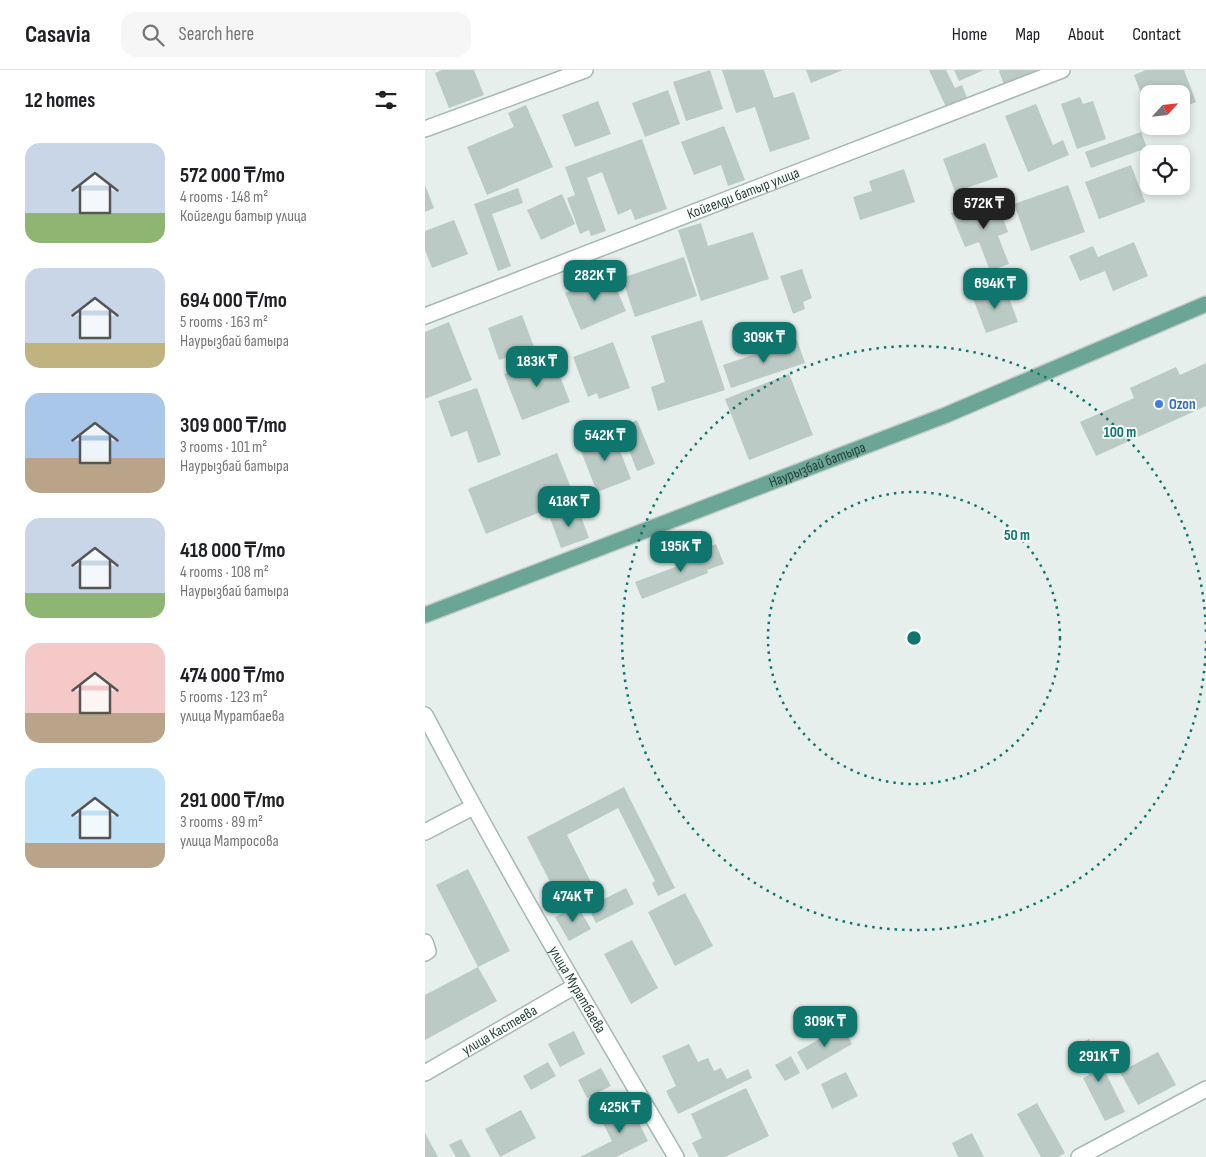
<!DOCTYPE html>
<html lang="en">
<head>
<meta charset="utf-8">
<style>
  body { margin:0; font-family:"Sofia Sans Condensed",sans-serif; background:#f6f6f6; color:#202124; height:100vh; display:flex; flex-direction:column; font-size:19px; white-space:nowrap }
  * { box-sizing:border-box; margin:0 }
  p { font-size:16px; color:#757577 }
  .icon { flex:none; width:28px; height:28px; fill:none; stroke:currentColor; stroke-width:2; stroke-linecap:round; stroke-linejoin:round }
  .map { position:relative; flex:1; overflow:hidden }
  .side { display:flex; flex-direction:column; background:#fff; width:425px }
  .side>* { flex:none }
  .needle { width:32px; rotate:63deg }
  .fabs { position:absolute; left:715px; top:15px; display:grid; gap:10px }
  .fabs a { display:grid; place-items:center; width:50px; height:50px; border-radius:10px; background:#fff; box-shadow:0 2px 8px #0003; font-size:25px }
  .price { position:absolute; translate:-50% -42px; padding:0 11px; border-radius:10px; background:#0f766e; color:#fff; font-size:16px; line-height:32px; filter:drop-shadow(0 1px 2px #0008) }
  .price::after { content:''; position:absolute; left:50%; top:30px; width:15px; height:11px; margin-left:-8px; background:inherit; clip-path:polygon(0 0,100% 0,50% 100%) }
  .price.current { background:#222; color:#fff }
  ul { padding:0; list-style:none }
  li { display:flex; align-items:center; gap:15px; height:125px; padding:0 25px }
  li span { display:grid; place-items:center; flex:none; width:140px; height:100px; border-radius:15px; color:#555 }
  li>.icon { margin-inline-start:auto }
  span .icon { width:60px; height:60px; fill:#fffc; stroke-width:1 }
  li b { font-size:21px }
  h2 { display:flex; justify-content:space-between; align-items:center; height:60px; padding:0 25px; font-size:21px }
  header { display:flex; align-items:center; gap:30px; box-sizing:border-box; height:70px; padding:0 25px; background:#fff; border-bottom:1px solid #e0e0e0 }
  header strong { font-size:24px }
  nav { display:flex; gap:28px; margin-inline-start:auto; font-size:18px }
  .search { width:350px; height:45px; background:#f6f6f6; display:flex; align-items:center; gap:12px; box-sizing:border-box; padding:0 18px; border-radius:15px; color:#757577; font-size:19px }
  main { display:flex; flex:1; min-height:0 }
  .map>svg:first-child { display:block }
</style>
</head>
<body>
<header>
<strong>Casavia</strong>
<div class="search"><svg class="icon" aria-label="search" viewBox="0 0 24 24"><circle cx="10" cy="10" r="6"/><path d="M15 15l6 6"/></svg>Search here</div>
<nav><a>Home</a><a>Map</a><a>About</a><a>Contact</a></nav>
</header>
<main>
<section class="side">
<h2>12 homes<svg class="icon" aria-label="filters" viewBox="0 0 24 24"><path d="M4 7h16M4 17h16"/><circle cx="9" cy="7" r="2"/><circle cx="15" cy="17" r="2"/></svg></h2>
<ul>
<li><span style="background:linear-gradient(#c9d6e8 70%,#8fb573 0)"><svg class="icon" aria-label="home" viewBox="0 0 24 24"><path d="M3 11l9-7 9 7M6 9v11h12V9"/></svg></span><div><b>572 000 ₸/mo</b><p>4 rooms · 148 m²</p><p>Койгелди батыр улица</p></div></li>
<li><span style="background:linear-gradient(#c9d6e8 75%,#c2b280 0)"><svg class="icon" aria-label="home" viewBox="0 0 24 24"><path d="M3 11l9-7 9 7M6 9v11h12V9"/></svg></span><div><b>694 000 ₸/mo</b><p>5 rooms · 163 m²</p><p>Наурызбай батыра</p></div></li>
<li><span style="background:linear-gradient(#a9c7e8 65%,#b9a48a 0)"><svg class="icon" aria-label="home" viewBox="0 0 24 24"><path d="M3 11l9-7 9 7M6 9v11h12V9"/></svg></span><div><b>309 000 ₸/mo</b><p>3 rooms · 101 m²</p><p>Наурызбай батыра</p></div></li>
<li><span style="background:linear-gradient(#c9d6e8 75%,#8fb573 0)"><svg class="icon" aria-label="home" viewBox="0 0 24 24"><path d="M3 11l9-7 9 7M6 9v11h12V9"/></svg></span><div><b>418 000 ₸/mo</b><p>4 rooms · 108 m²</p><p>Наурызбай батыра</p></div></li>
<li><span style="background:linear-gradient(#f6c9c9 70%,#b9a48a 0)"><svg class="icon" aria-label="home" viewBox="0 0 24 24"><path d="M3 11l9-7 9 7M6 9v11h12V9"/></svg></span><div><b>474 000 ₸/mo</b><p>5 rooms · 123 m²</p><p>улица Муратбаева</p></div></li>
<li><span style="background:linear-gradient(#bfe0f5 75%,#b9a48a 0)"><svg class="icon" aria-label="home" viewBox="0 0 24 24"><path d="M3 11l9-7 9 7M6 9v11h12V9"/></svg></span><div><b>291 000 ₸/mo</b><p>3 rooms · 89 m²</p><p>улица Матросова</p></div></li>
</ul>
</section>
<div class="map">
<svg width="781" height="1087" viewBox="0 0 781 1087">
  <rect width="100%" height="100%" fill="#e6efeb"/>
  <!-- building -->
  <g fill="#bbcac4">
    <path d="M 17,0 L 49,0 L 59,25 L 24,38 L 10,3 Z"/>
    <path d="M 285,0 L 298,39 L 261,51 L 248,12 Z"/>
    <path d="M 297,0 L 339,0 L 349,28 L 369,22 L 385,69 L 345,82 L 330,37 L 311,43 Z"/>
    <path d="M 381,0 L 418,0 L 386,13 Z"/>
    <path d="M 504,0 L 521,0 L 530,18 L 537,15 L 542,28 L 521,37 Z"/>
    <path d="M 529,0 L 559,0 L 534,11 Z"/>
    <path d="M 576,0 L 613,0 L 614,2 L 579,15 L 574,1 Z"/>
    <path d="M 721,0 L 759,0 L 771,32 L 756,38 L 756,24 L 724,24 L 724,29 L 719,31 L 709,5 Z"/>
    <path d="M 243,20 L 255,54 L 220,67 L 207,33 Z"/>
    <path d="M 655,27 L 658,34 L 668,31 L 681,69 L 652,79 L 636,34 Z"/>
    <path d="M 173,31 L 186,64 L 150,77 L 137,45 Z"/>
    <path d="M 611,34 L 628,75 L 638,70 L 644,85 L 603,102 L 580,46 Z"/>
    <path d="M 101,35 L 128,97 L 62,125 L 42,77 L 89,57 L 83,43 Z"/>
    <path d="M 299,56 L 320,110 L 303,116 L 296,95 L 269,105 L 256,72 Z"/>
    <path d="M 716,62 L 722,78 L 666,98 L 660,82 Z"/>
    <path d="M 217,69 L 242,139 L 210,150 L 206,139 L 193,145 L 177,102 L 162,108 L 181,161 L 166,166 L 164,160 L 155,164 L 142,128 L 150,125 L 140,97 Z"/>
    <path d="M 560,73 L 573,107 L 530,122 L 518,89 Z"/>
    <path d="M 706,95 L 720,132 L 674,149 L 660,112 Z"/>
    <path d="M 479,99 L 490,132 L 435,150 L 428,127 L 447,121 L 444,111 Z"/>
    <path d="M 0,115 L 9,138 L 0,142 Z"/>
    <path d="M 643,115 L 660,162 L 606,181 L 589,134 Z"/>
    <path d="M 93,118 L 98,133 L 67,144 L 86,196 L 73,201 L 49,134 Z"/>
    <path d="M 137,124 L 150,154 L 116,170 L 102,140 Z"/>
    <path d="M 570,126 L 583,162 L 573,166 L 584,194 L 565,201 L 554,172 L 540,177 L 526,143 Z"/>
    <path d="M 29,150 L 43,184 L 7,198 L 0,180 L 0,161 Z"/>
    <path d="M 276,153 L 283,176 L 328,162 L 344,209 L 276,231 L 253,160 Z"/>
    <path d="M 709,172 L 723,206 L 688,221 L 680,201 L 655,211 L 644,186 L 668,176 L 673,187 Z"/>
    <path d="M 259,187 L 272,226 L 210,247 L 197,208 Z"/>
    <path d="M 377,199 L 387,228 L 378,232 L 380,239 L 368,244 L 355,206 Z"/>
    <path d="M 185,204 L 201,241 L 156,260 L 140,223 Z"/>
    <path d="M 580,217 L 593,252 L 561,263 L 548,228 Z"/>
    <path d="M 97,245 L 109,277 L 74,290 L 63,258 Z"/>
    <path d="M 277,250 L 300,320 L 233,341 L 226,317 L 240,312 L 226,266 Z"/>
    <path d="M 24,252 L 47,310 L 0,329 L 0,262 Z"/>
    <path d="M 372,270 L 380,293 L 306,318 L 298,295 Z"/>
    <path d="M 188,272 L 205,318 L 174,329 L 172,323 L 163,327 L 148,287 Z"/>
    <path d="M 127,286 L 145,332 L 97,350 L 79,304 Z"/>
    <path d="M 781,293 L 781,336 L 671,386 L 655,352 L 709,328 L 705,318 L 751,297 L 755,305 Z"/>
    <path d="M 364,304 L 388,365 L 324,390 L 300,329 Z"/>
    <path d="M 52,318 L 76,385 L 53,393 L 42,361 L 26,367 L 13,331 Z"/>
    <path d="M 212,350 L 230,394 L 212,401 L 195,357 Z"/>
    <path d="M 188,363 L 206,409 L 172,422 L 154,376 Z"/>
    <path d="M 132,383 L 150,428 L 61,464 L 43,419 Z"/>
    <path d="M 153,438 L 164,468 L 136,478 L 125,448 Z"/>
    <path d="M 291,474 L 299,494 L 282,500 L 283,503 L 217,529 L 210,512 L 277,487 L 274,480 Z"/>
    <path d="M 199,717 L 250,818 L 233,826 L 227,813 L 230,811 L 193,738 L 142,765 L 169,818 L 137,835 L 102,767 Z"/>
    <path d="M 43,799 L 85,881 L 53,897 L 11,815 Z"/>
    <path d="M 201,818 L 209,834 L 171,853 L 163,837 Z"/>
    <path d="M 260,823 L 288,876 L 250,896 L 223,842 Z"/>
    <path d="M 152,835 L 166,859 L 144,871 L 130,847 Z"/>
    <path d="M 207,870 L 233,918 L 206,934 L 179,884 Z"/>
    <path d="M 53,897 L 72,931 L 0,970 L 0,925 Z"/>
    <path d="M 417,956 L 427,974 L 382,1000 L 372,982 Z"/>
    <path d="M 149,961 L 160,984 L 135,997 L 123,974 Z"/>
    <path d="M 664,969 L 700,1042 L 680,1051 L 658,1008 L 664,1005 L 650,976 Z"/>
    <path d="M 264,974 L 273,992 L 283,988 L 289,1001 L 296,998 L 302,1009 L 323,999 L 327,1008 L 253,1044 L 241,1021 L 251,1016 L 237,986 Z"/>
    <path d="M 733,982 L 751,1015 L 713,1035 L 695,1002 Z"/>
    <path d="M 366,986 L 375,1003 L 360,1011 L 350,995 Z"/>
    <path d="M 123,992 L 131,1006 L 106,1020 L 98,1006 Z"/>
    <path d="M 176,998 L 186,1016 L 162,1028 L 153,1010 Z"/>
    <path d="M 421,1002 L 433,1026 L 407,1039 L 396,1014 Z"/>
    <path d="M 321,1018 L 344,1066 L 300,1087 L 274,1087 L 267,1073 L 277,1068 L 266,1044 Z"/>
    <path d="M 612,1033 L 640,1083 L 633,1087 L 616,1087 L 592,1044 Z"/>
    <path d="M 205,1035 L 223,1071 L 191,1087 L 155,1087 L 187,1071 L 176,1049 Z"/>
    <path d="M 96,1040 L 111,1068 L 75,1087 L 60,1059 Z"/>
    <path d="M 0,1063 L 13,1087 L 0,1087 Z"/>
    <path d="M 547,1063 L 559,1087 L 533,1087 L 527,1073 Z"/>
    <path d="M 36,1069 L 46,1087 L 31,1087 L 24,1075 Z"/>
  </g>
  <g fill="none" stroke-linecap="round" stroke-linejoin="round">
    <defs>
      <g id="minor">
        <path d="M 0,59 L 160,0"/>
        <path id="s1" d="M 0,246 L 637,0"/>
        <path id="s2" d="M 0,645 C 78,795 165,941 251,1087"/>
        <path d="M 0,762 L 48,737"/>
        <path d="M 0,872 L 3,881 L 0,883"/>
        <path id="s3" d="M 0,1003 L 150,916"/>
        <path d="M 654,1087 L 781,1019"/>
      </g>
      <g id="major">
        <path id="s4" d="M 0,545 L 521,345 L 781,234"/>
      </g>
    </defs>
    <!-- minor casing -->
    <use href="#minor" stroke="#a8b8b2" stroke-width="18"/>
    <!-- major casing -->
    <use href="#major" stroke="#c2cac8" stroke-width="18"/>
    <!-- minor -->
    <use href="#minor" stroke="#fff" stroke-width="15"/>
    <!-- major -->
    <use href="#major" stroke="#6aa596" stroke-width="15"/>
  </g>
  <!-- distance rings -->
  <g fill="none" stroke="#0f766e" stroke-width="2.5" stroke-dasharray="2.5 5">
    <circle cx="489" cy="568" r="146"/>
    <path d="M781 571A292 292 0 1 1 781 565"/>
  </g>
  <!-- markers -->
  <circle fill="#3f7fe0" stroke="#f7fbf9" stroke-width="2" cx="734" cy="334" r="5"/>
  <g text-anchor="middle" stroke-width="4" stroke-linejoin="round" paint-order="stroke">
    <!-- street labels -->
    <g font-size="15" fill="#24423a" stroke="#f7fbf9">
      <text dy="5" stroke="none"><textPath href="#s1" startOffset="341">Койгелди батыр улица</textPath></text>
      <text dy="5" stroke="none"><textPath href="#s4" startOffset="420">Наурызбай батыра</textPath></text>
      <text dy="5" stroke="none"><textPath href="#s2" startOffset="314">улица Муратбаева</textPath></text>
      <text dy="5" stroke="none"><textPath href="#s3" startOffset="86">улица Кастеева</textPath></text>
    </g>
    <!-- shop labels -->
    <g font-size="15" font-weight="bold" fill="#366cbe" stroke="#f7fbf9" text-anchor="start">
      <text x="744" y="339">Ozon</text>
    </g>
  </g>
  <circle cx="489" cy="568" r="8" fill="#0f766e" stroke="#f7fbf9" stroke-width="2.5"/>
  <g font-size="15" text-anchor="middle" font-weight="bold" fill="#0f766e" stroke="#f7fbf9" stroke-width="4" stroke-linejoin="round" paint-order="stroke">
    <text x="695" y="367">100 m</text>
    <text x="592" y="470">50 m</text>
  </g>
</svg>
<div class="fabs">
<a><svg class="needle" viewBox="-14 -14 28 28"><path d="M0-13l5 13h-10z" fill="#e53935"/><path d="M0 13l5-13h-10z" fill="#757577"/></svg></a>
<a><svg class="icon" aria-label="locate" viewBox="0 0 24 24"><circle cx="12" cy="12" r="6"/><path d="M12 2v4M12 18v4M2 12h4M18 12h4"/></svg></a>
</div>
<b class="price current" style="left:559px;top:160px">572K ₸</b>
<b class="price" style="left:170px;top:232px">282K ₸</b>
<b class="price" style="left:570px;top:240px">694K ₸</b>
<b class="price" style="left:339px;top:294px">309K ₸</b>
<b class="price" style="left:112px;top:318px">183K ₸</b>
<b class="price" style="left:180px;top:392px">542K ₸</b>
<b class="price" style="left:144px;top:458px">418K ₸</b>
<b class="price" style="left:256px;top:503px">195K ₸</b>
<b class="price" style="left:148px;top:853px">474K ₸</b>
<b class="price" style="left:400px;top:978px">309K ₸</b>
<b class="price" style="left:674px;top:1013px">291K ₸</b>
<b class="price" style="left:195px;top:1064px">425K ₸</b>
</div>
</main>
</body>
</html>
